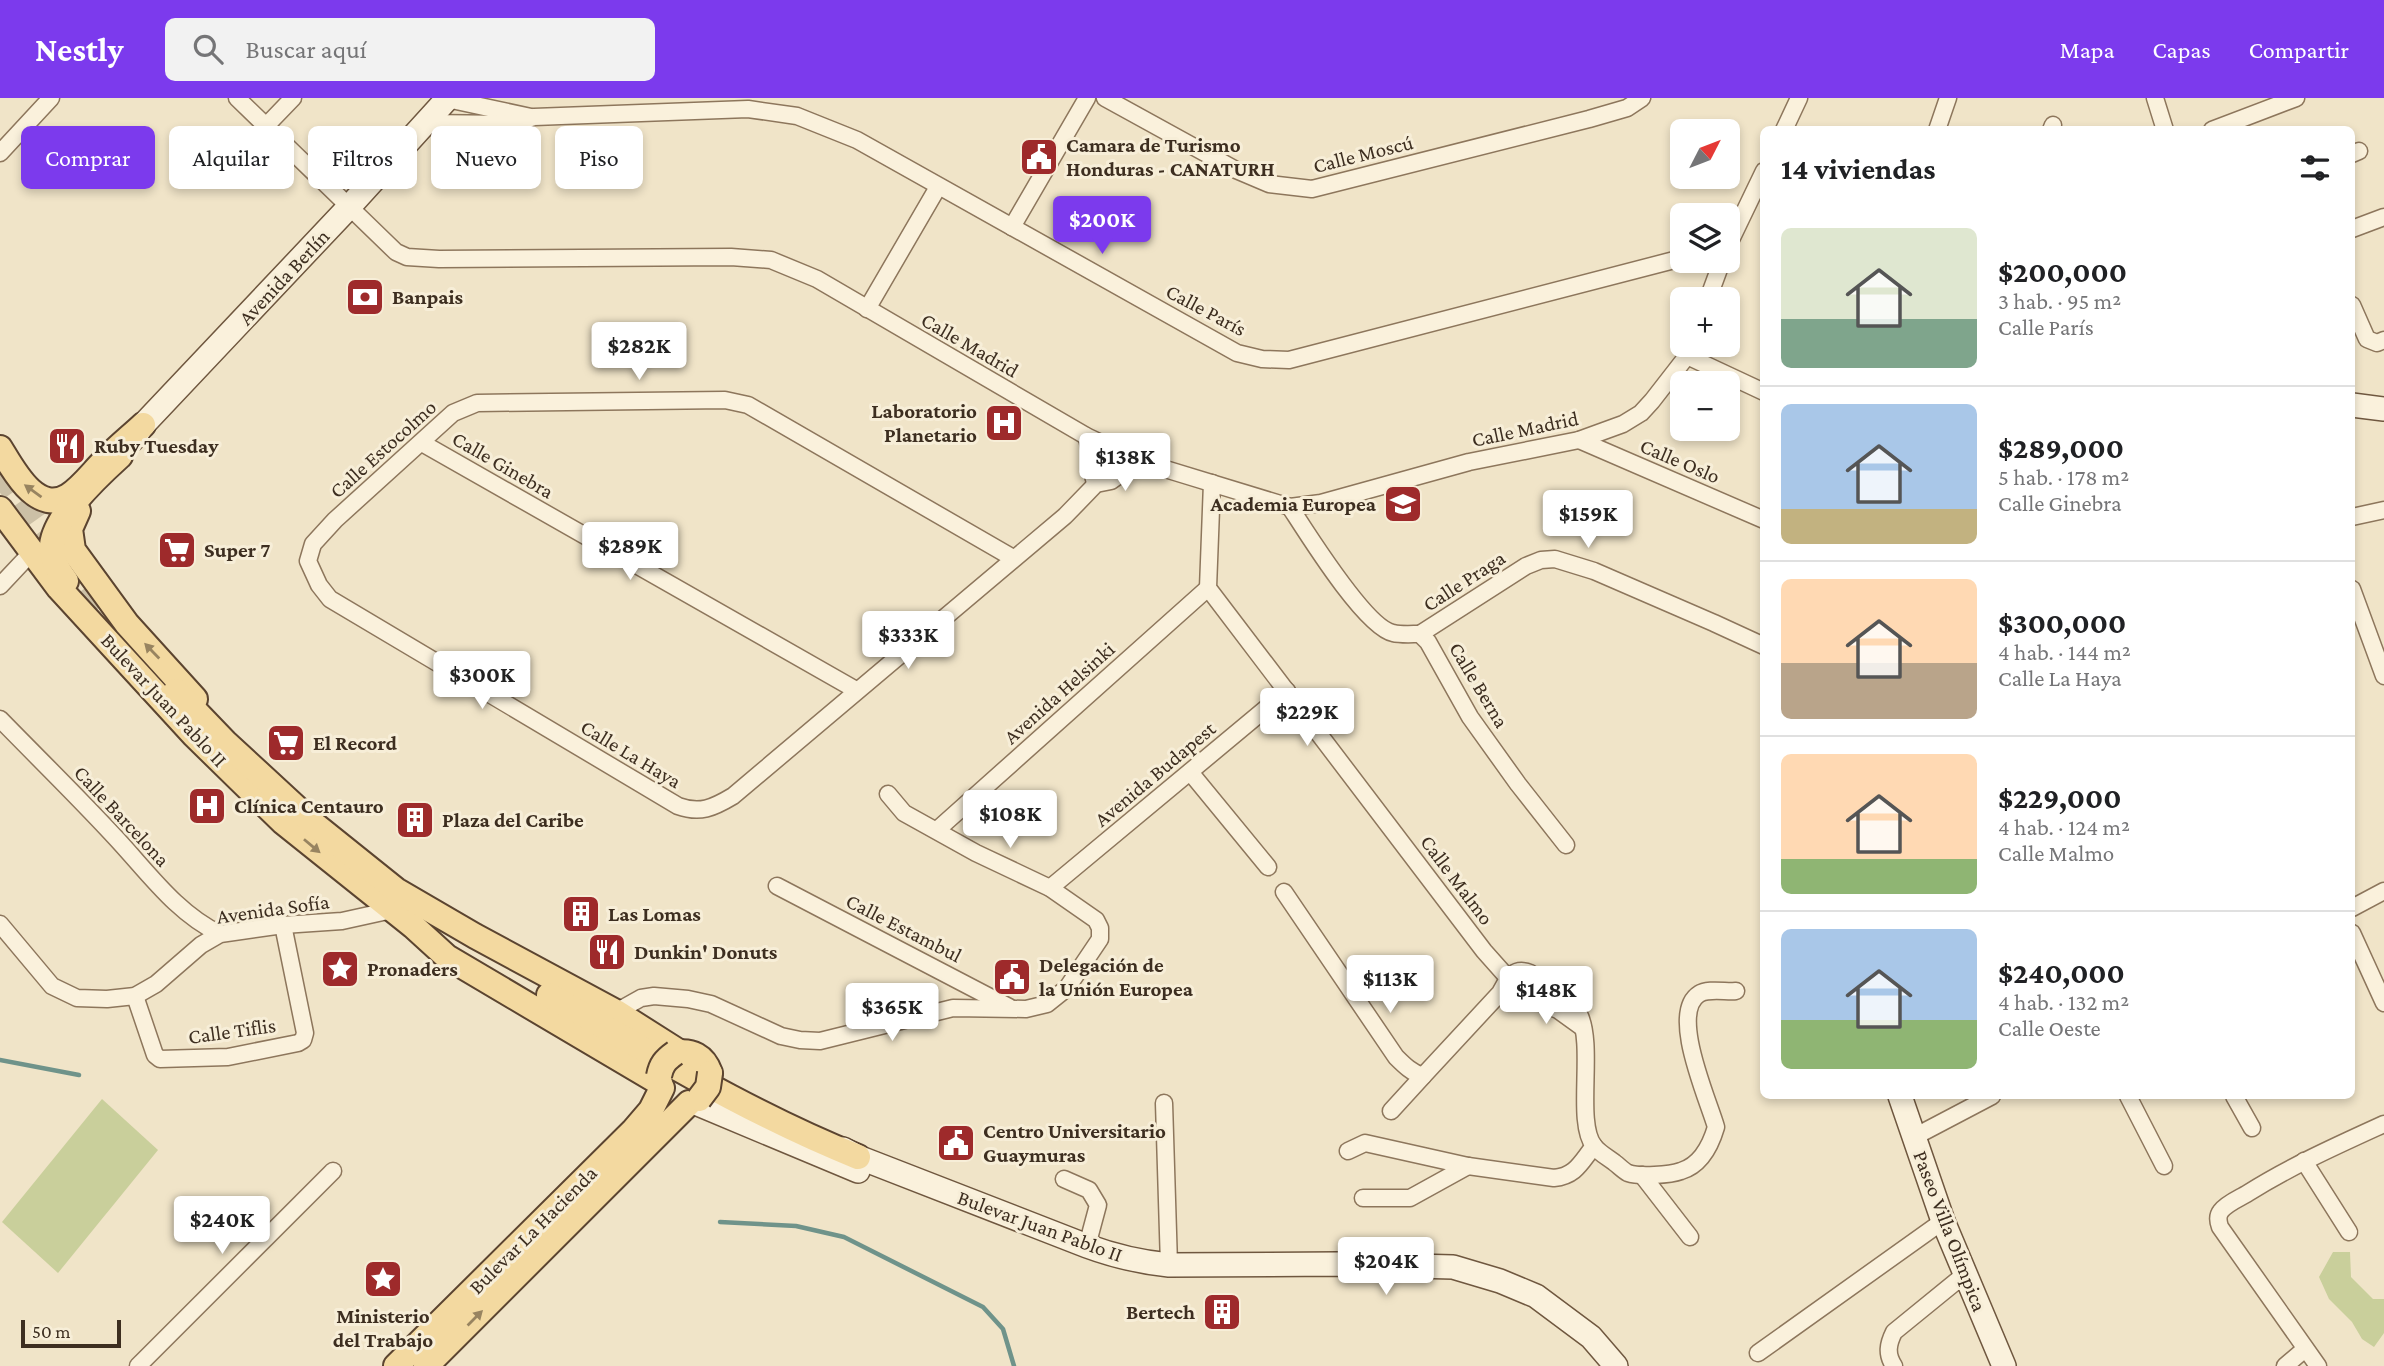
<!DOCTYPE html>
<html lang="es">
<head>
<meta charset="utf-8">
<style>
  body { margin:0; font-family:"Crimson Pro",serif; background:#f2f2f2; color:#202124; height:100vh; display:flex; flex-direction:column; font-size:26px; white-space:nowrap }
  * { box-sizing:border-box; margin:0 }
  p { font-size:23px; color:#757577 }
  .icon { flex:none; width:38px; height:38px; fill:none; stroke:currentColor; stroke-width:2; stroke-linecap:round; stroke-linejoin:round }
  .map { position:relative; flex:1; overflow:hidden }
  .drawer { position:absolute; left:1760px; top:28px; width:595px; height:973px; display:flex; flex-direction:column; background:#fff; border-radius:10px; box-shadow:0 4px 10px #0003 }
  .drawer>* { flex:none }
  .guide { position:absolute; left:21px; top:28px; width:665px; height:63px; display:flex; gap:14px }
  .needle { width:46px; rotate:48deg }
  .fabs { position:absolute; left:1670px; top:21px; display:grid; gap:14px }
  .fabs a { display:grid; place-items:center; width:70px; height:70px; border-radius:10px; background:#fff; box-shadow:0 4px 10px #0003; font-size:35px }
  .scale { position:absolute; left:21px; bottom:18px; width:100px; box-sizing:border-box; padding-left:7px; border:4px solid #3d2e20; border-top:0; font-size:19px; line-height:24px; white-space:nowrap; color:#3d2e20; -webkit-text-stroke:5px #f7eed8; paint-order:stroke }
  .price { position:absolute; translate:-50% -60px; padding:0 16px; border-radius:7px; background:#fff; color:#222; font-size:23px; line-height:46px; filter:drop-shadow(0 2px 4px #0008) }
  .price::after { content:''; position:absolute; left:50%; top:42px; width:21px; height:16px; margin-left:-10px; background:inherit; clip-path:polygon(0 0,100% 0,50% 100%) }
  .price.on { background:#7c3aed; color:#fff }
  ul { padding:0; list-style:none }
  li { display:flex; align-items:center; gap:21px; height:175px; padding:0 21px }
  li+li { border-top:2px solid #e0e0e0 }
  li span { display:grid; place-items:center; flex:none; width:196px; height:140px; border-radius:10px; color:#555 }
  li>.icon { margin-inline-start:auto }
  span .icon { width:84px; height:84px; fill:#fffc; stroke-width:1 }
  li b { font-size:30px }
  h2 { display:flex; justify-content:space-between; align-items:center; height:84px; padding:0 21px; font-size:30px }
  .pill { padding:0 24px; border-radius:10px; background:#fff; box-shadow:0 4px 10px #0003; font-size:24px; line-height:63px }
  .pill.on { background:#7c3aed; color:#fff }
  header { display:flex; align-items:center; gap:42px; box-sizing:border-box; height:98px; padding:0 35px; background:#7c3aed; color:#fff }
  header strong { font-size:33px }
  nav { display:flex; gap:38px; margin-inline-start:auto; font-size:24px }
  .search { width:490px; height:63px; background:#f2f2f2; display:flex; align-items:center; gap:18px; box-sizing:border-box; padding:0 24px; border-radius:10px; color:#757577; font-size:26px }
  .map>svg:first-child { display:block }
</style>
</head>
<body>
<header>
<strong>Nestly</strong>
<div class="search"><svg class="icon" aria-label="search" viewBox="0 0 24 24"><circle cx="10" cy="10" r="6"/><path d="M15 15l6 6"/></svg>Buscar aquí</div>
<nav><a>Mapa</a><a>Capas</a><a>Compartir</a></nav>
</header>
<div class="map">
<svg width="2384" height="1268" viewBox="0 0 2384 1268">
  <rect width="100%" height="100%" fill="#f0e4c8"/>
  <!-- green -->
  <g fill="#c9cf9b">
    <path d="M 102,1001 L 158,1052 L 58,1175 L 2,1124 Z"/>
    <path d="M 2333,1154 L 2350,1154 L 2351,1179 L 2373,1201 L 2384,1201 L 2384,1235 L 2374,1249 L 2362,1241 L 2352,1224 L 2329,1201 L 2319,1179 Z"/>
  </g>
  <g fill="none" stroke-linecap="round" stroke-linejoin="round">
    <!-- stream -->
    <g stroke="#6f938a" stroke-width="4.5">
      <path d="M 0,962 L 79,977"/>
      <path d="M 720,1124 L 796,1128 L 844,1139 L 983,1209 L 1003,1231 L 1014,1268"/>
    </g>
    <!-- primary-tunnel -->
    <path stroke="#ccc0a6" stroke-width="24" stroke-dasharray="24 12" stroke-linecap="butt" d="M 0,374 L 102,518 L 139,555"/>
    <defs>
      <g id="street">
        <path d="M 237,0 L 396,154 L 407,159 L 439,161 L 731,159 L 771,162 L 817,181 L 1086,338 L 1139,363 L 1290,409 L 1321,405 L 1469,364 L 1579,342 L 1623,326 L 1641,315 L 1652,303 L 1687,258 L 1691,247"/>
        <path d="M 1105,0 L 1236,72 L 1269,86 L 1312,91 L 1589,21 L 1627,10 L 1642,0"/>
        <path d="M 2155,0 L 2165,32"/>
        <path d="M 447,1 L 531,19"/>
        <path d="M 426,25 L 511,26 L 534,19 L 748,11 L 797,18 L 857,42 L 1237,255 L 1262,261 L 1289,262 L 1682,160"/>
        <path d="M 266,28 L 293,0"/>
        <path d="M 1784,32 L 1799,0"/>
        <path d="M 1937,32 L 1948,0"/>
        <path d="M 2051,32 L 2053,27"/>
        <path d="M 2212,32 L 2296,0"/>
        <path d="M 0,55 L 51,0"/>
        <path d="M 2352,56 L 2359,53"/>
        <path d="M 1012,129 L 1087,0"/>
        <path d="M 2352,131 L 2384,119"/>
        <path d="M 1727,150 L 1764,73"/>
        <path d="M 1708,201 L 1722,163"/>
        <path d="M 2352,207 L 2367,241 L 2377,245 L 2384,242"/>
        <path d="M 867,211 L 938,89"/>
        <path d="M 1687,258 L 1764,294"/>
        <path d="M 1086,338 C 1093,354 1088,371 1096,386"/>
        <path d="M 1579,342 L 1764,422"/>
        <path d="M 422,345 L 856,592"/>
        <path d="M 1212,385 L 1208,490 L 1484,853 L 1524,898 L 1558,912 L 1583,930"/>
        <path d="M 1290,409 C 1307,435 1365,529 1393,535 C 1401,537 1412,536 1420,536 L 1428,544 L 1470,619 L 1518,686 L 1566,747"/>
        <path d="M 2352,419 L 2384,412"/>
        <path d="M 1013,460 L 748,307 L 725,302 L 477,305 L 453,315 L 335,422 L 313,446 L 308,463 L 319,487 L 330,501 L 678,708 C 700,716 713,710 733,698 L 1065,418 L 1096,386 L 1111,383 L 1139,363"/>
        <path d="M 0,488 L 31,455"/>
        <path d="M 2352,491 L 2384,578"/>
        <path d="M 1420,536 L 1526,468 L 1541,462 L 1555,461 L 1594,473 L 1714,525 L 1764,548"/>
        <path d="M 0,621 C 38,660 77,698 114,738 C 147,773 176,815 220,836"/>
        <path d="M 1190,674 L 1268,769"/>
        <path d="M 937,732 L 1208,490"/>
        <path d="M 777,788 L 1009,909"/>
        <path d="M 1050,790 L 1287,593"/>
        <path d="M 1284,794 L 1396,959 C 1404,967 1412,975 1423,978 L 1500,895 C 1507,882 1513,868 1530,875 C 1546,886 1570,898 1579,916 C 1595,948 1575,1024 1594,1048 C 1599,1055 1609,1060 1615,1065 C 1619,1068 1624,1073 1628,1075 C 1639,1079 1670,1077 1681,1073 C 1701,1067 1711,1046 1716,1029 C 1708,1001 1669,915 1699,896 C 1708,890 1726,894 1736,893"/>
        <path d="M 2352,810 L 2384,793"/>
        <path d="M 0,826 L 52,888 L 77,900 L 107,901 L 135,898 L 156,886 L 201,847 L 220,836 L 283,827 L 342,823 L 392,812"/>
        <path d="M 2352,835 L 2384,905"/>
        <path d="M 135,898 L 155,957 L 160,961 L 228,959 L 298,945 L 303,942 L 305,935 L 283,827"/>
        <path d="M 616,914 L 641,900 L 654,898 L 688,901 L 711,906 L 781,938 L 800,942 L 820,943 L 953,910 L 1026,911 L 1047,906 L 1067,890 L 1100,841 L 1100,830 L 1096,822 L 1050,790 L 976,755 L 904,715 L 888,696"/>
        <path d="M 2128,998 L 2164,1068"/>
        <path d="M 2234,998 L 2252,1030"/>
        <path d="M 1164,1005 L 1169,1167"/>
        <path d="M 1391,1013 L 1423,978"/>
        <path d="M 1914,1039 L 1992,998"/>
        <path d="M 1348,1053 L 1365,1045 L 1468,1068 L 1554,1080 C 1576,1078 1581,1064 1594,1048"/>
        <path d="M 2304,1063 L 2349,1134"/>
        <path d="M 1642,1077 L 1690,1139"/>
        <path d="M 1064,1081 L 1089,1092 L 1098,1107 L 1087,1148"/>
        <path d="M 1363,1100 L 1410,1100 L 1468,1068"/>
        <path d="M 1758,1255 L 1943,1123"/>
        <path d="M 138,1268 L 333,1073"/>
        <path d="M 1894,1268 C 1886,1256 1888,1246 1894,1234 L 1964,1177"/>
        <path d="M 2285,1268 L 2305,1251"/>
        <path d="M 2318,1268 L 2220,1129 C 2218,1123 2217,1118 2221,1113 C 2227,1105 2240,1100 2248,1095 C 2291,1068 2338,1047 2384,1026"/>
      </g>
      <g id="secondary">
        <path d="M 2352,307 L 2384,311"/>
        <path d="M 132,342 L 143,327 L 349,109 L 448,0"/>
        <path d="M 1900,998 L 1943,1123 L 2004,1268"/>
        <path d="M 693,1004 L 858,1073"/>
        <path d="M 843,1051 L 858,1059 L 1087,1148 C 1114,1158 1140,1164 1169,1167 L 1338,1166 L 1453,1169 L 1500,1183 L 1536,1198 L 1591,1239 L 1616,1268"/>
      </g>
      <g id="primary">
        <path d="M 0,350 C 13,371 36,417 68,398 C 81,390 92,375 103,364 C 115,351 130,339 143,327"/>
        <path d="M 0,411 L 59,490 L 194,637 L 283,724 L 413,828 L 447,859 L 660,985"/>
        <path d="M 78,413 L 70,431 L 73,452 L 127,526 L 195,601"/>
        <path d="M 66,483 C 60,475 53,463 52,454 C 48,423 99,377 120,358"/>
        <path d="M 176,593 L 225,644 L 315,727 L 396,792 L 475,838 L 616,914 L 679,954"/>
        <path d="M 549,897 C 650,954 750,1016 858,1059"/>
        <path d="M 675,955 C 692,952 704,958 710,975"/>
        <path d="M 396,1268 L 633,1033 L 651,1012 L 662,990"/>
        <path d="M 426,1268 L 689,1005"/>
      </g>
    </defs>
    <!-- street casing -->
    <use href="#street" stroke="#8d765c" stroke-width="19"/>
    <!-- secondary casing -->
    <use href="#secondary" stroke="#6f573f" stroke-width="26"/>
    <!-- primary casing -->
    <use href="#primary" stroke="#5b4430" stroke-width="28"/>
    <!-- street -->
    <use href="#street" stroke="#faf1dc" stroke-width="16"/>
    <!-- secondary -->
    <use href="#secondary" stroke="#faf1dc" stroke-width="23"/>
    <!-- primary -->
    <use href="#primary" stroke="#f3d9a0" stroke-width="24"/>
    <defs>
      <g id="primary-bridge">
        <path d="M 659,978 C 661,967 665,962 675,955"/>
        <path d="M 699,1001 L 708,989 L 710,975"/>
      </g>
    </defs>
    <!-- primary-bridge casing -->
    <use href="#primary-bridge" stroke="#5b4430" stroke-width="28" stroke-linecap="butt"/>
    <!-- primary-bridge -->
    <use href="#primary-bridge" stroke="#f3d9a0" stroke-width="24"/>
  </g>
  <!-- one-way arrows -->
  <defs><path id="oneway-solid" d="M-6-.8H1V-3.2L6.5 0L1 3.2V.8H-6Z" transform="scale(1.75)"/></defs>
  <g fill="#988460">
    <use href="#oneway-solid" transform="translate(33 393) rotate(-144)"/>
    <use href="#oneway-solid" transform="translate(152 553) rotate(-134)"/>
    <use href="#oneway-solid" transform="translate(312 748) rotate(40)"/>
    <use href="#oneway-solid" transform="translate(475 1220) rotate(-45)"/>
  </g>
  <!-- icons -->
  <defs>
    <symbol id="civic-square" viewBox="-11 -11 22 22"><rect x="-9" y="-9" width="18" height="18" rx="4" fill="#9e2a2b" stroke="#f7eed8"/><path d="M-.6-6.5H3V-4.5H.6V-3L4-1V1h2V6H-6V1h2V-1L-.6-3ZM-1.2 2.5V6h2.4V2.5Z" fill="#fff"/></symbol>
    <symbol id="bank-square" viewBox="-11 -11 22 22"><rect x="-9" y="-9" width="18" height="18" rx="4" fill="#9e2a2b" stroke="#f7eed8"/><path d="M-6-4H6V4H-6ZM0-2.3a2.3 2.3 0 1 0 0 4.6a2.3 2.3 0 1 0 0-4.6Z" fill="#fff"/></symbol>
    <symbol id="hospital-square" viewBox="-11 -11 22 22"><rect x="-9" y="-9" width="18" height="18" rx="4" fill="#9e2a2b" stroke="#f7eed8"/><path d="M-5-5h3v3.5h4V-5h3V5h-3V1.5h-4V5h-3Z" fill="#fff"/></symbol>
    <symbol id="restaurant-square" viewBox="-11 -11 22 22"><rect x="-9" y="-9" width="18" height="18" rx="4" fill="#9e2a2b" stroke="#f7eed8"/><path d="M-5-6h1v4h1v-4h1v4h1v-4h1v5L-1.5 .5V6h-2V.5L-5-1ZM5-6V6H3V1.5H1.5Q1.5-4 5-6Z" fill="#fff"/></symbol>
    <symbol id="school-square" viewBox="-11 -11 22 22"><rect x="-9" y="-9" width="18" height="18" rx="4" fill="#9e2a2b" stroke="#f7eed8"/><path d="M0-5L7-2L0 1L-7-2ZM-4 1L0 2.5L4 1V4Q0 6-4 4Z" fill="#fff"/></symbol>
    <symbol id="supermarket-square" viewBox="-11 -11 22 22"><rect x="-9" y="-9" width="18" height="18" rx="4" fill="#9e2a2b" stroke="#f7eed8"/><path d="M-6-5.5h2.5l.6 2H6L4.5 2H-2.5L-4.4-4H-6ZM-1.5 3.2a1.3 1.3 0 1 0 .1 0ZM3 3.2a1.3 1.3 0 1 0 .1 0Z" fill="#fff"/></symbol>
    <symbol id="building-square" viewBox="-11 -11 22 22"><rect x="-9" y="-9" width="18" height="18" rx="4" fill="#9e2a2b" stroke="#f7eed8"/><path d="M-4-6H4V6H1V3H-1V6H-4ZM-2.5-4.3h1.7v1.8h-1.7ZM.8-4.3h1.7v1.8H.8ZM-2.5-1h1.7V.8h-1.7ZM.8-1h1.7V.8H.8Z" fill="#fff"/></symbol>
    <symbol id="sight-square" viewBox="-11 -11 22 22"><rect x="-9" y="-9" width="18" height="18" rx="4" fill="#9e2a2b" stroke="#f7eed8"/><path d="M0-6L1.8-2.2L6-1.7L2.9 1.2L3.7 5.4L0 3.3L-3.7 5.4L-2.9 1.2L-6-1.7L-1.8-2.2Z" fill="#fff"/></symbol>
  </defs>
  <g fill-rule="evenodd">
    <use href="#civic-square" x="1017" y="37" width="44" height="44"/>
    <use href="#bank-square" x="343" y="177" width="44" height="44"/>
    <use href="#hospital-square" x="982" y="303" width="44" height="44"/>
    <use href="#restaurant-square" x="45" y="326" width="44" height="44"/>
    <use href="#school-square" x="1381" y="384" width="44" height="44"/>
    <use href="#supermarket-square" x="155" y="430" width="44" height="44"/>
    <use href="#supermarket-square" x="264" y="623" width="44" height="44"/>
    <use href="#hospital-square" x="185" y="686" width="44" height="44"/>
    <use href="#building-square" x="393" y="700" width="44" height="44"/>
    <use href="#building-square" x="559" y="794" width="44" height="44"/>
    <use href="#restaurant-square" x="585" y="832" width="44" height="44"/>
    <use href="#sight-square" x="318" y="849" width="44" height="44"/>
    <use href="#civic-square" x="990" y="857" width="44" height="44"/>
    <use href="#civic-square" x="934" y="1023" width="44" height="44"/>
    <use href="#sight-square" x="361" y="1159" width="44" height="44"/>
    <use href="#building-square" x="1200" y="1192" width="44" height="44"/>
  </g>
  <g text-anchor="middle" stroke-width="6" stroke-linejoin="round" paint-order="stroke">
    <!-- poi labels -->
    <g font-size="21" font-weight="bold" fill="#3d2e20" stroke="#f7eed8" text-anchor="start">
      <text x="1066" y="54">Camara de Turismo<tspan x="1066" dy="24">Honduras - CANATURH</tspan></text>
      <text x="392" y="206">Banpais</text>
      <text x="977" y="320" text-anchor="end">Laboratorio<tspan x="977" dy="24">Planetario</tspan></text>
      <text x="94" y="355">Ruby Tuesday</text>
      <text x="1376" y="413" text-anchor="end">Academia Europea</text>
      <text x="204" y="459">Super 7</text>
      <text x="313" y="652">El Record</text>
      <text x="234" y="715">Clínica Centauro</text>
      <text x="442" y="729">Plaza del Caribe</text>
      <text x="608" y="823">Las Lomas</text>
      <text x="634" y="861">Dunkin' Donuts</text>
      <text x="1039" y="874">Delegación de<tspan x="1039" dy="24">la Unión Europea</tspan></text>
      <text x="367" y="878">Pronaders</text>
      <text x="983" y="1040">Centro Universitario<tspan x="983" dy="24">Guaymuras</tspan></text>
      <text x="1195" y="1221" text-anchor="end">Bertech</text>
      <text x="383" y="1225" text-anchor="middle">Ministerio<tspan x="383" dy="24">del Trabajo</tspan></text>
    </g>
    <!-- street labels -->
    <g font-size="21" fill="#3d2e20" stroke="#f7eed8">
      <text transform="translate(1363 56) rotate(-14)" y="7">Calle Moscú</text>
      <text transform="translate(284 179) rotate(-47)" y="7">Avenida Berlín</text>
      <text transform="translate(1206 212) rotate(28)" y="7">Calle París</text>
      <text transform="translate(970 247) rotate(30)" y="7">Calle Madrid</text>
      <text transform="translate(1525 331) rotate(-12)" y="7">Calle Madrid</text>
      <text transform="translate(383 351) rotate(-42)" y="7">Calle Estocolmo</text>
      <text transform="translate(1680 363) rotate(23)" y="7">Calle Oslo</text>
      <text transform="translate(503 367) rotate(30)" y="7">Calle Ginebra</text>
      <text transform="translate(1464 483) rotate(-33)" y="7">Calle Praga</text>
      <text transform="translate(1479 587) rotate(59)" y="7">Calle Berna</text>
      <text transform="translate(1059 595) rotate(-42)" y="7">Avenida Helsinki</text>
      <text transform="translate(164 602) rotate(47)" y="7">Bulevar Juan Pablo II</text>
      <text transform="translate(631 656) rotate(31)" y="7">Calle La Haya</text>
      <text transform="translate(1155 676) rotate(-40)" y="7">Avenida Budapest</text>
      <text transform="translate(122 718) rotate(47)" y="7">Calle Barcelona</text>
      <text transform="translate(1457 782) rotate(53)" y="7">Calle Malmo</text>
      <text transform="translate(273 811) rotate(-8)" y="7">Avenida Sofía</text>
      <text transform="translate(904 830) rotate(27)" y="7">Calle Estambul</text>
      <text transform="translate(232 933) rotate(-8)" y="7">Calle Tiflis</text>
      <text transform="translate(1040 1128) rotate(20)" y="7">Bulevar Juan Pablo II</text>
      <text transform="translate(533 1132) rotate(-45)" y="7">Bulevar La Hacienda</text>
      <text transform="translate(1950 1133) rotate(69)" y="7">Paseo Villa Olímpica</text>
    </g>
  </g>
</svg>
<div class="fabs">
<a><svg class="needle" viewBox="-14 -14 28 28"><path d="M0-13l5 13h-10z" fill="#e53935"/><path d="M0 13l5-13h-10z" fill="#757577"/></svg></a>
<a><svg class="icon" aria-label="layers" viewBox="0 0 24 24"><path d="M12 4l9 5-9 5-9-5zM3 14l9 5 9-5"/></svg></a>
<a>+</a>
<a>−</a>
</div>
<div class="scale">50 m</div>
<b class="price on" style="left:1102px;top:158px">$200K</b>
<b class="price" style="left:639px;top:284px">$282K</b>
<b class="price" style="left:1125px;top:395px">$138K</b>
<b class="price" style="left:1588px;top:452px">$159K</b>
<b class="price" style="left:630px;top:484px">$289K</b>
<b class="price" style="left:908px;top:573px">$333K</b>
<b class="price" style="left:482px;top:613px">$300K</b>
<b class="price" style="left:1307px;top:650px">$229K</b>
<b class="price" style="left:1010px;top:752px">$108K</b>
<b class="price" style="left:1390px;top:917px">$113K</b>
<b class="price" style="left:1546px;top:928px">$148K</b>
<b class="price" style="left:892px;top:945px">$365K</b>
<b class="price" style="left:222px;top:1158px">$240K</b>
<b class="price" style="left:1386px;top:1199px">$204K</b>
<div class="guide">
<a class="pill on">Comprar</a>
<a class="pill">Alquilar</a>
<a class="pill">Filtros</a>
<a class="pill">Nuevo</a>
<a class="pill">Piso</a>
</div>
<section class="drawer">
<h2>14 viviendas<svg class="icon" aria-label="filters" viewBox="0 0 24 24"><path d="M4 7h16M4 17h16"/><circle cx="9" cy="7" r="2"/><circle cx="15" cy="17" r="2"/></svg></h2>
<ul>
<li><span style="background:linear-gradient(#dfe7d0 65%,#7fa58c 0)"><svg class="icon" aria-label="home" viewBox="0 0 24 24"><path d="M3 11l9-7 9 7M6 9v11h12V9"/></svg></span><div><b>$200,000</b><p>3 hab. · 95 m²</p><p>Calle París</p></div></li>
<li><span style="background:linear-gradient(#a9c7e8 75%,#c2b280 0)"><svg class="icon" aria-label="home" viewBox="0 0 24 24"><path d="M3 11l9-7 9 7M6 9v11h12V9"/></svg></span><div><b>$289,000</b><p>5 hab. · 178 m²</p><p>Calle Ginebra</p></div></li>
<li><span style="background:linear-gradient(#ffd9b3 60%,#b9a48a 0)"><svg class="icon" aria-label="home" viewBox="0 0 24 24"><path d="M3 11l9-7 9 7M6 9v11h12V9"/></svg></span><div><b>$300,000</b><p>4 hab. · 144 m²</p><p>Calle La Haya</p></div></li>
<li><span style="background:linear-gradient(#ffd9b3 75%,#8fb573 0)"><svg class="icon" aria-label="home" viewBox="0 0 24 24"><path d="M3 11l9-7 9 7M6 9v11h12V9"/></svg></span><div><b>$229,000</b><p>4 hab. · 124 m²</p><p>Calle Malmo</p></div></li>
<li><span style="background:linear-gradient(#a9c7e8 65%,#8fb573 0)"><svg class="icon" aria-label="home" viewBox="0 0 24 24"><path d="M3 11l9-7 9 7M6 9v11h12V9"/></svg></span><div><b>$240,000</b><p>4 hab. · 132 m²</p><p>Calle Oeste</p></div></li>
</ul>
</section>
</div>
</body>
</html>
